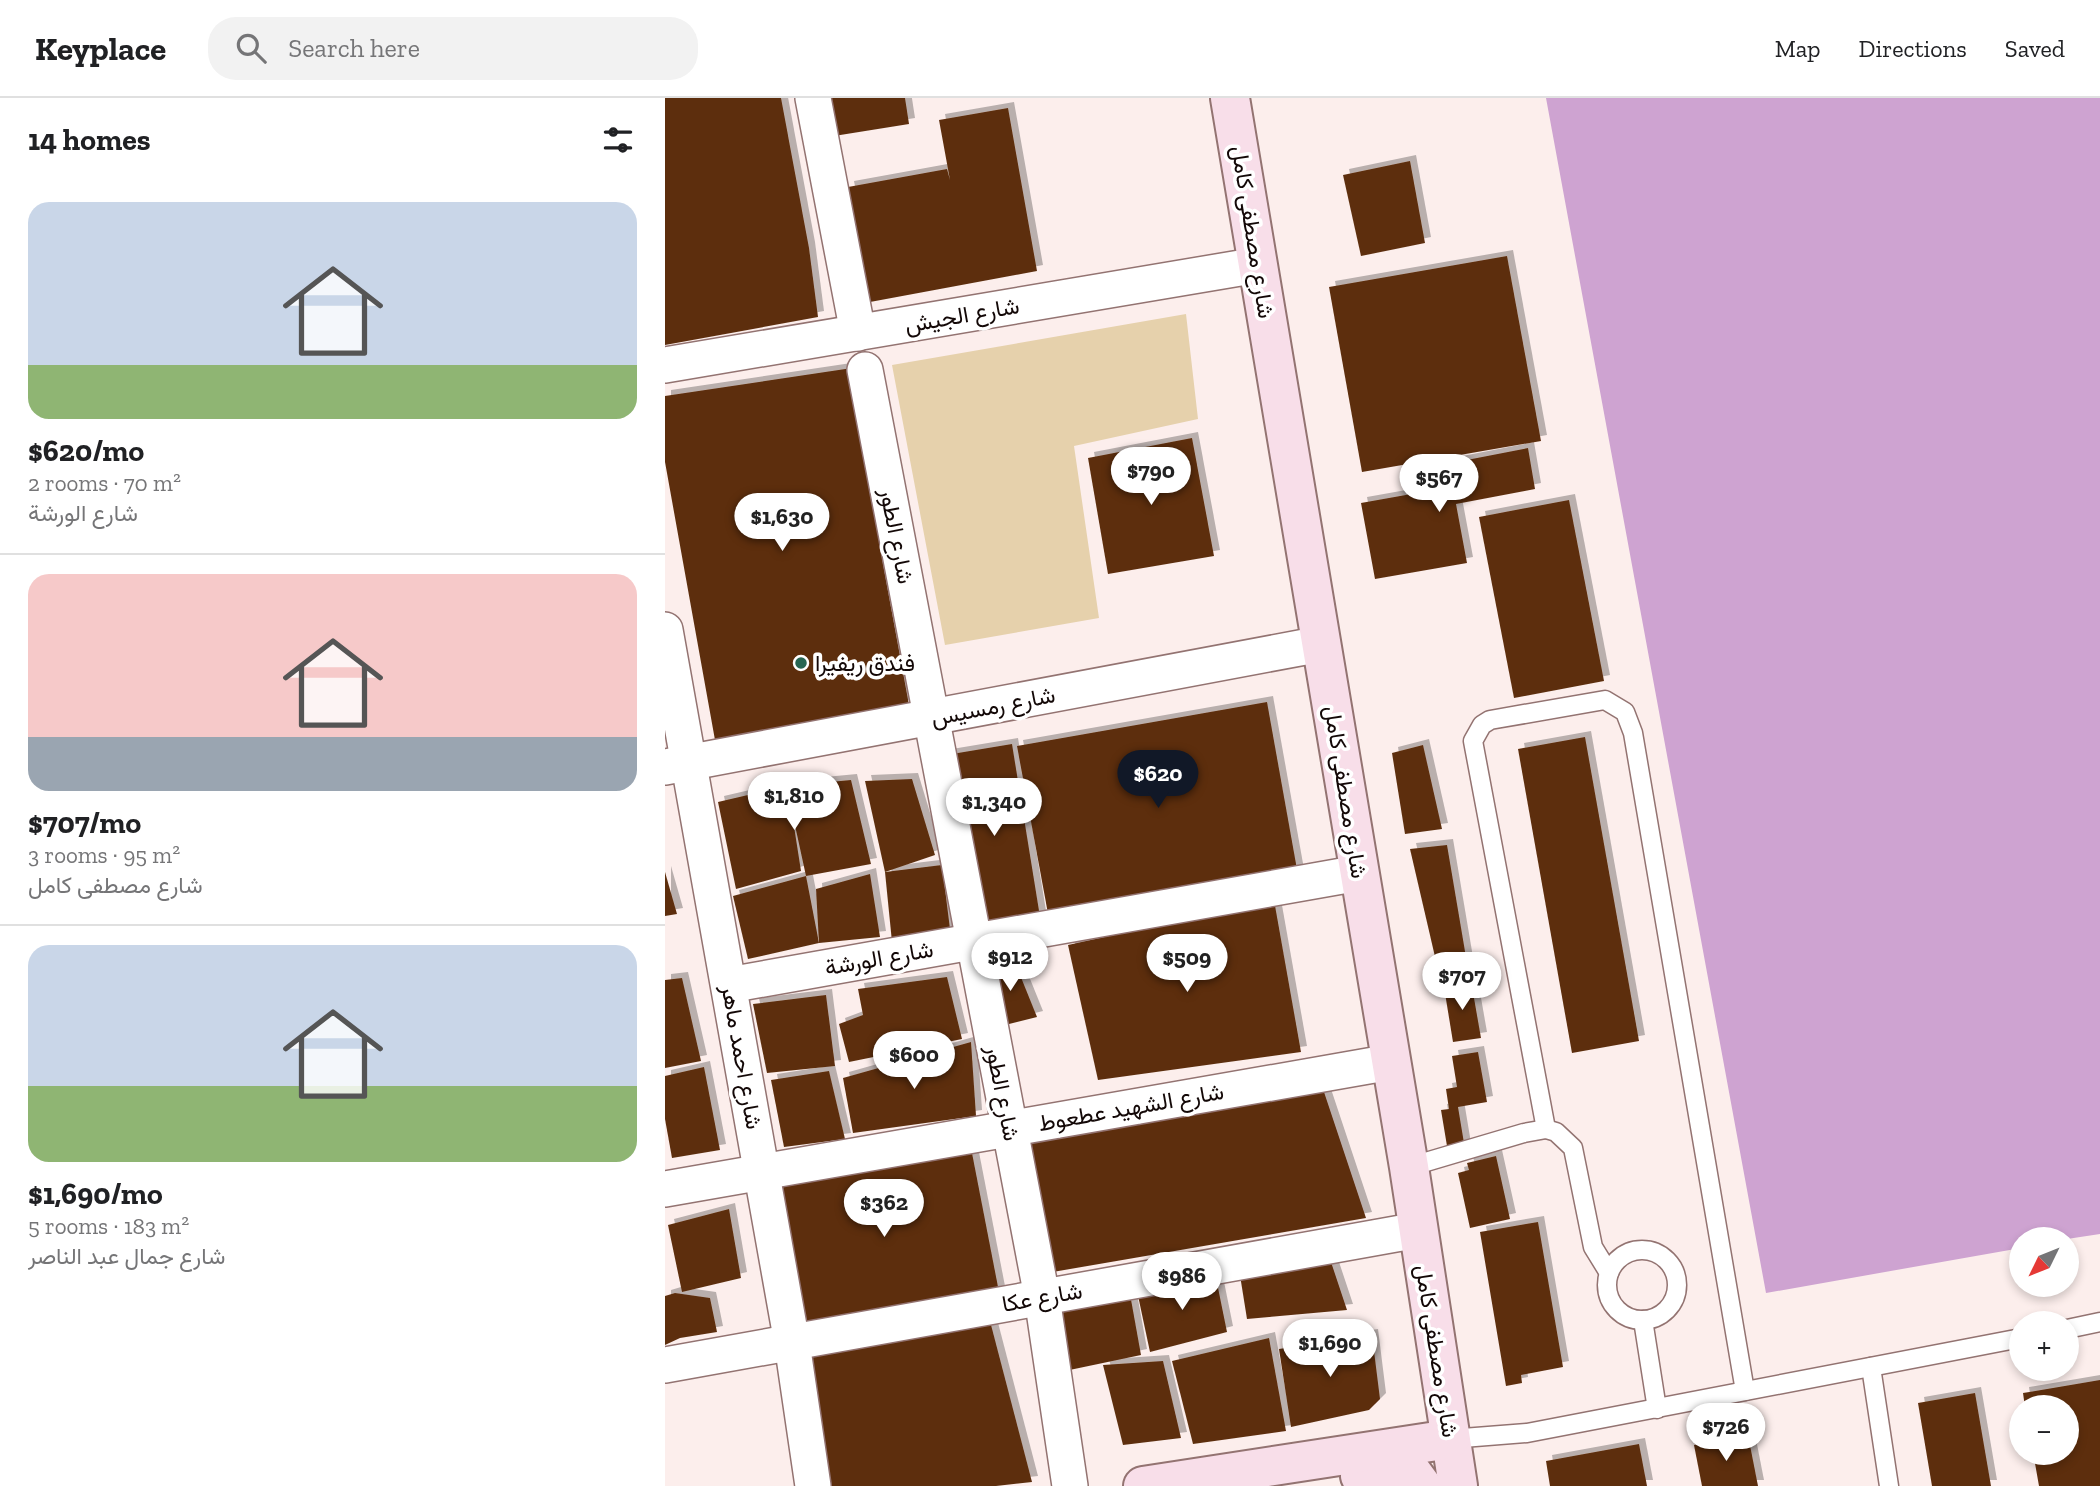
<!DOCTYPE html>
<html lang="en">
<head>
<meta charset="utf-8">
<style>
  body { margin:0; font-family:"Zilla Slab",Vazirmatn,serif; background:#f2f2f2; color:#202124; height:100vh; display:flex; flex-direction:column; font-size:26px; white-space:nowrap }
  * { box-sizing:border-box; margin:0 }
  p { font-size:23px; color:#757577 }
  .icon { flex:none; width:38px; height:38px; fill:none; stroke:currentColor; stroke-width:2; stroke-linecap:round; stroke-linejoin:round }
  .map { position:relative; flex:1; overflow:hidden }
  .drawer { display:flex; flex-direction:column; background:#fff; width:665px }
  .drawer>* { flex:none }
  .needle { width:46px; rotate:227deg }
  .controls { position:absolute; left:1344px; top:1129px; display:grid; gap:14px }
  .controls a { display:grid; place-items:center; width:70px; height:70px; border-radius:50%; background:#fff; box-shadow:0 4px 10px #0003; font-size:35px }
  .price { position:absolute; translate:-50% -60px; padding:0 16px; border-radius:24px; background:#fff; color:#222; font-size:23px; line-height:46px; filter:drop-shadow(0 2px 4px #0008) }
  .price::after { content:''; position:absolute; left:50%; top:42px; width:21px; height:16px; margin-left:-10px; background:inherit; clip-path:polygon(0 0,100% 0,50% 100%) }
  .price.on { background:#111827; color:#fff }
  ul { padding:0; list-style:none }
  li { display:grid; align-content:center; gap:14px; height:371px; padding:0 28px }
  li+li { border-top:2px solid #e0e0e0 }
  li span { display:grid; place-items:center; height:217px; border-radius:21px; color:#555 }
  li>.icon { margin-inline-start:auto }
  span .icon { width:126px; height:126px; fill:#fffc; stroke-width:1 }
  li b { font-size:30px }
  h2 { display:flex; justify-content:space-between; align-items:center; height:84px; padding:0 28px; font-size:30px }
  header { display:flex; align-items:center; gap:42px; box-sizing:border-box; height:98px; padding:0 35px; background:#fff; border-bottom:2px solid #e0e0e0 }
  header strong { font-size:33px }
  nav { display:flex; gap:38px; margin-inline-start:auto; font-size:24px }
  .search { width:490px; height:63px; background:#f2f2f2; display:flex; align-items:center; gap:18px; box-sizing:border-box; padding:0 24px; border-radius:28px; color:#757577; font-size:26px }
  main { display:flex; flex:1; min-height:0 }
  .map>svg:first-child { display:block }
</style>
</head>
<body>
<header>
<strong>Keyplace</strong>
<div class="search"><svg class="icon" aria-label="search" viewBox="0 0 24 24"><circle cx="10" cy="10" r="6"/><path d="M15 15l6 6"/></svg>Search here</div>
<nav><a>Map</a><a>Directions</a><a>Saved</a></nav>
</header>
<main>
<section class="drawer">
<h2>14 homes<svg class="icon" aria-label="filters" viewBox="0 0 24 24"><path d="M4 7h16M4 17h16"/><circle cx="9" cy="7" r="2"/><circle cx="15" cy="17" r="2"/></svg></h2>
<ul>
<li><span style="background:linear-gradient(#c9d6e8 75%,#8fb573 0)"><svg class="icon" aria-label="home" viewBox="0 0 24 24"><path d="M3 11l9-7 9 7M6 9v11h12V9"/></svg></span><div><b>$620/mo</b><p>2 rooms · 70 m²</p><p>شارع الورشة</p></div></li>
<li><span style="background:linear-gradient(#f6c9c9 75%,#9aa5b1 0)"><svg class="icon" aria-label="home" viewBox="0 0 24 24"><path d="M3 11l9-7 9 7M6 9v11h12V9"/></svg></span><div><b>$707/mo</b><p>3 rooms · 95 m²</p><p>شارع مصطفى كامل</p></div></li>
<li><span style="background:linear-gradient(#c9d6e8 65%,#8fb573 0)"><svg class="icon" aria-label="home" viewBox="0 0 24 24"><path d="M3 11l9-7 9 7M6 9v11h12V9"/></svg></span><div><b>$1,690/mo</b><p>5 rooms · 183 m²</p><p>شارع جمال عبد الناصر</p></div></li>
</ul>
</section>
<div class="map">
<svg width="1435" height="1388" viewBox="0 0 1435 1388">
  <defs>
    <filter id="shadow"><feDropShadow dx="6" dy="-6" stdDeviation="0" flood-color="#0004"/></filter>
  </defs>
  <rect width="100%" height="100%" fill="#fceeec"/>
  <!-- green -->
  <path fill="#e6d1ac" d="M 521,216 L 533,321 L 409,348 L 434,520 L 280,547 L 227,267 Z"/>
  <!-- water -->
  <path fill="#cea3d1" d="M 881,0 L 1435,0 L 1435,1136 L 1402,1141 L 1356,1141 L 1356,1150 L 1101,1195 Z"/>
  <!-- building -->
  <g fill="#5d2f0e" filter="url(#shadow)">
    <path d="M 0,0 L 116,0 L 144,150 L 153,219 L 0,247 Z"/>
    <path d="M 162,0 L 240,0 L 244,26 L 169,38 Z"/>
    <path d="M 343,10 L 372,173 L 205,204 L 183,89 L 282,71 L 285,82 L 274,22 Z"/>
    <path d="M 745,63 L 760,145 L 696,158 L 678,77 Z"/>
    <path d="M 842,158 L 876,343 L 697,374 L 664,189 Z"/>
    <path d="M 187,270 L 218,466 L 244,607 L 50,642 L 0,364 L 0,298 Z"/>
    <path d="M 527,340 L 549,458 L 443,476 L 423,360 Z"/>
    <path d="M 863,350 L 870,391 L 791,406 L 802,465 L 710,481 L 696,405 L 780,390 L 776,367 Z"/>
    <path d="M 904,402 L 939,583 L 849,600 L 814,419 Z"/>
    <path d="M 602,604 L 633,777 L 384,821 L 352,648 Z"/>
    <path d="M 920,639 L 974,943 L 907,955 L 853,651 Z"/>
    <path d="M 347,646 L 376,825 L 314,836 L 281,657 Z"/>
    <path d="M 758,647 L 777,731 L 740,736 L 727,655 Z"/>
    <path d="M 247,681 L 270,757 L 220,774 L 200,683 Z"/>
    <path d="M 186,682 L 206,766 L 141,778 L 126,709 L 136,773 L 71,791 L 53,704 L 122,688 Z"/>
    <path d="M 782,747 L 803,871 L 774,876 L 745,751 Z"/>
    <path d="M 277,767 L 286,839 L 227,844 L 220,774 Z"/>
    <path d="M 0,774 L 12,816 L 0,818 Z"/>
    <path d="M 205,776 L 215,839 L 154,845 L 151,791 Z"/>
    <path d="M 141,778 L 154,845 L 83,861 L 68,798 Z"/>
    <path d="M 609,802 L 636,954 L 433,982 L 403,847 Z"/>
    <path d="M 349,862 L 372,919 L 336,928 L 322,866 Z"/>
    <path d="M 282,879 L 297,941 L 184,964 L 174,926 L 198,917 L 193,891 Z"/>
    <path d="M 17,880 L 36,963 L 0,970 L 0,882 Z"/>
    <path d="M 806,883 L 816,940 L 788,944 L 779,889 Z"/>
    <path d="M 161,897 L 170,968 L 102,975 L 88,906 Z"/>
    <path d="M 306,944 L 311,1018 L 188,1035 L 178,980 Z"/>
    <path d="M 813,954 L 822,1004 L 793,1009 L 800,1051 L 783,1054 L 776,1012 L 784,1011 L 781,991 L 792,989 L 787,958 Z"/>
    <path d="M 39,969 L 55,1052 L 7,1060 L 0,1021 L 0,978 Z"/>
    <path d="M 164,973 L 180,1041 L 119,1049 L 106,982 Z"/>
    <path d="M 657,988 L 701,1120 L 376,1176 L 352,1044 Z"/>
    <path d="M 307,1055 L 334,1194 L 132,1228 L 105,1085 Z"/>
    <path d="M 831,1058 L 845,1121 L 805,1130 L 793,1075 L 804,1072 L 802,1065 Z"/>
    <path d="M 64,1111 L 76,1180 L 17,1194 L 3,1127 Z"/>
    <path d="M 873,1124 L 898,1269 L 856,1277 L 857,1285 L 841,1288 L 815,1134 Z"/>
    <path d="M 662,1152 L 682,1212 L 582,1221 L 574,1171 Z"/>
    <path d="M 550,1175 L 562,1234 L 485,1254 L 472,1193 Z"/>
    <path d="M 10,1195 L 45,1200 L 52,1234 L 15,1240 L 0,1247 L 0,1198 Z"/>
    <path d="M 465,1196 L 476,1257 L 395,1274 L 386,1210 Z"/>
    <path d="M 325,1223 L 367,1384 L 331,1388 L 160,1388 L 138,1257 Z"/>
    <path d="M 707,1237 L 715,1301 L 704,1312 L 626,1329 L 614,1251 Z"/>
    <path d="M 604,1240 L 621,1333 L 528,1346 L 507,1263 Z"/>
    <path d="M 498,1263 L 516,1340 L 458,1347 L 438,1267 Z"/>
    <path d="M 1435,1282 L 1435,1388 L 1374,1388 L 1368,1354 L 1402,1354 L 1402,1309 L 1360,1309 L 1358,1295 Z"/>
    <path d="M 1310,1295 L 1326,1388 L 1267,1388 L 1253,1305 Z"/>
    <path d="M 1083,1337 L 1093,1388 L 1037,1388 L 1029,1347 Z"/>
    <path d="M 974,1346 L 982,1388 L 885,1388 L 881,1363 Z"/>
  </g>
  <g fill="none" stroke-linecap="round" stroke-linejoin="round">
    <defs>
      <g id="lane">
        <path d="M 881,1031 L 808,643 L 817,627 L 825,622 L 940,602 L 960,614 L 968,635 L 1080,1293"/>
        <path d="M 744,1069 L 859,1035 L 881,1031 L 891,1034 L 908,1050 L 928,1149 L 944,1175"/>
        <circle cx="977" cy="1187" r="35"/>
        <path d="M 978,1222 L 992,1311"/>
        <path d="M 1402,1231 L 1435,1224"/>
        <path d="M 1206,1269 L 1224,1388"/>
        <path d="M 785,1341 L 862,1335 L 1356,1240"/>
      </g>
      <g id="street">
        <path d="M 148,0 L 193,235"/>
        <path d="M 0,267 L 593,167"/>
        <path d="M 200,272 L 377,1199 L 405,1388"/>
        <path d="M 0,532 L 127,1245 L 148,1388"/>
        <path d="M 0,669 L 656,546"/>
        <path d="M 64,887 L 694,775"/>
        <path d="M 0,1091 L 726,964"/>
        <path d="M 0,1267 L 753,1132"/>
      </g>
      <g id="secondary">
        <path d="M 565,0 L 744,1069 L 793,1388"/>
        <path d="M 695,1378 L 728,1373 L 746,1373 L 757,1388"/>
        <path d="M 478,1388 L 785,1341"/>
      </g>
    </defs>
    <!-- lane casing -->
    <use href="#lane" stroke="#937371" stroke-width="21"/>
    <!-- street casing -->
    <use href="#street" stroke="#937371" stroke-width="38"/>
    <!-- secondary casing -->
    <use href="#secondary" stroke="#937371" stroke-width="42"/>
    <!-- lane -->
    <use href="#lane" stroke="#fff" stroke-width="18"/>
    <!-- street -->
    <use href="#street" stroke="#fff" stroke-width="35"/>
    <!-- secondary -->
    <use href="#secondary" stroke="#f8dee9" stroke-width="38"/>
  </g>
  <!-- markers -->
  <circle fill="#266552" stroke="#fff" stroke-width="2.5" cx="136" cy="565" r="7"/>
  <g text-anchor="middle" stroke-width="7" stroke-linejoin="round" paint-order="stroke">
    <!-- street labels -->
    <g font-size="23" fill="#130807" stroke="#fff">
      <text transform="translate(588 134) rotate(81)" y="8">شارع مصطفى كامل</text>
      <text transform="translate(297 217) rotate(-10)" y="8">شارع الجيش</text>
      <text transform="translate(232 438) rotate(79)" y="8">شارع الطور</text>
      <text transform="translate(328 608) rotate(-11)" y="8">شارع رمسيس</text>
      <text transform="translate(681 694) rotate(81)" y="8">شارع مصطفى كامل</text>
      <text transform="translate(214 860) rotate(-10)" y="8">شارع الورشة</text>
      <text transform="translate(77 959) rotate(80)" y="8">شارع احمد ماهر</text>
      <text transform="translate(338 995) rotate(79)" y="8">شارع الطور</text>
      <text transform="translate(466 1009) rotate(-10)" y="8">شارع الشهيد عطعوط</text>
      <text transform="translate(377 1199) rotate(-10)" y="8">شارع عكا</text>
      <text transform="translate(772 1253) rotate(81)" y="8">شارع مصطفى كامل</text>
    </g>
    <!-- poi labels -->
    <g font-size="23" fill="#130807" stroke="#fff" text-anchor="start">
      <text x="150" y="573">فندق ريفيرا</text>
    </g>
  </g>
</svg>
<div class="controls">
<a><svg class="needle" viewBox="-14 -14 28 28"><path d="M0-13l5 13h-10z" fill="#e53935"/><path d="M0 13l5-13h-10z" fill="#757577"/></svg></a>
<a>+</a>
<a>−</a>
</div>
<b class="price" style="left:486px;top:409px">$790</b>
<b class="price" style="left:774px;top:416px">$567</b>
<b class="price" style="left:117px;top:455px">$1,630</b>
<b class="price on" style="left:493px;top:712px">$620</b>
<b class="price" style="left:129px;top:734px">$1,810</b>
<b class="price" style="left:329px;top:740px">$1,340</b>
<b class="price" style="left:345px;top:895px">$912</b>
<b class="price" style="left:522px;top:896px">$509</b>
<b class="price" style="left:797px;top:914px">$707</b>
<b class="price" style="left:249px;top:993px">$600</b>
<b class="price" style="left:219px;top:1141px">$362</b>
<b class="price" style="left:517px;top:1214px">$986</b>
<b class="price" style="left:665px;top:1281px">$1,690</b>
<b class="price" style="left:1061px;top:1365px">$726</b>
</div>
</main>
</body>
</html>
